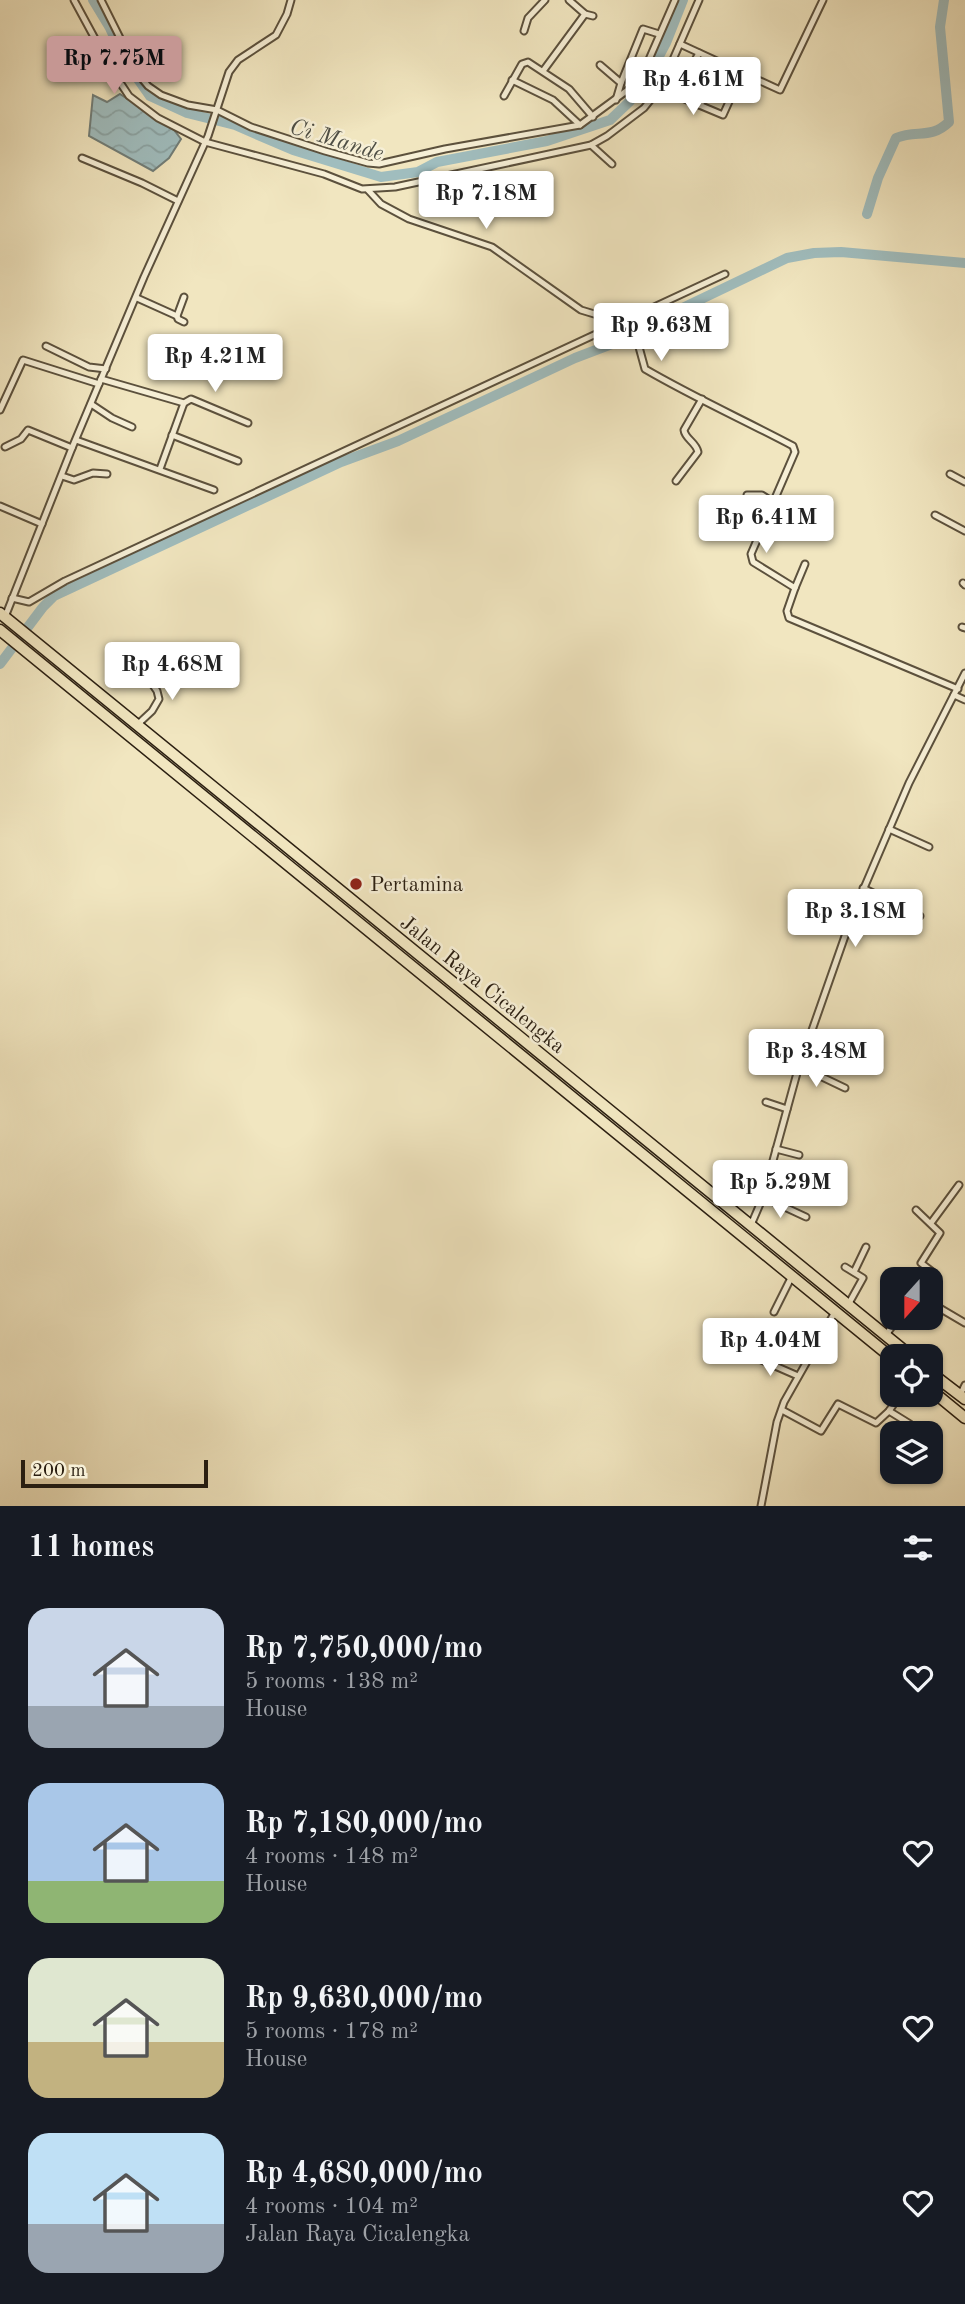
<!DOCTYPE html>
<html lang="en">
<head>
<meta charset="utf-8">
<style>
  body { margin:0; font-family:"Old Standard TT",serif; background:#20242c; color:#f1f3f6; height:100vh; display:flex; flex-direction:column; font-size:26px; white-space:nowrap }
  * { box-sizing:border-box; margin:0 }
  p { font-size:23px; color:#9ea1a6 }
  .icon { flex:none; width:38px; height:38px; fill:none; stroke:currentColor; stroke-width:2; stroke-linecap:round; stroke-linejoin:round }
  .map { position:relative; height:1506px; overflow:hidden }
  .drawer { display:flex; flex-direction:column; background:#171b24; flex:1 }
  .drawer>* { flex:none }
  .needle { width:46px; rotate:201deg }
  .controls { position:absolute; left:880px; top:1267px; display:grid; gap:14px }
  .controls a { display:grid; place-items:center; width:63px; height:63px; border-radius:14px; background:#171b24; box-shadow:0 2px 5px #0004; font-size:35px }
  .scale { position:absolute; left:21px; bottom:18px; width:187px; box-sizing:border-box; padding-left:7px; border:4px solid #2b1f11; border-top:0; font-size:19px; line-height:24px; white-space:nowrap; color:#2b1f11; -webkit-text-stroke:5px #f6efd6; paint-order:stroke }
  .price { position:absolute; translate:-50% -60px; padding:0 16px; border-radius:7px; background:#fff; color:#222; font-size:23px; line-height:46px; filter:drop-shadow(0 2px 4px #0008) }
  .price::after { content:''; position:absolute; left:50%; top:42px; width:21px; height:16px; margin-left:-10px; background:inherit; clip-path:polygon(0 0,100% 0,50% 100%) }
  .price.current { background:#c59692; color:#111 }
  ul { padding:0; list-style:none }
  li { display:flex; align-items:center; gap:21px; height:175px; padding:0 28px }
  li span { display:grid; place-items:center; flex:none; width:196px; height:140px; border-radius:21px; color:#555 }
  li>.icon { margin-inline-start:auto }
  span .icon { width:84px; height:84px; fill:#fffc; stroke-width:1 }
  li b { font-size:30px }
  h2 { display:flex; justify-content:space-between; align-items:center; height:84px; padding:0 28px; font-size:30px }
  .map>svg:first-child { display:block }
</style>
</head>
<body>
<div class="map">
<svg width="965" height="1506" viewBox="0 0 965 1506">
  <defs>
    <pattern id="water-waves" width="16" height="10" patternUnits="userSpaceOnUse" patternTransform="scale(1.75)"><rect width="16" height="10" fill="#a0bdbe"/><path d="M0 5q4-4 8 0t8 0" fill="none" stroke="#8aa2a2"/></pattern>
  </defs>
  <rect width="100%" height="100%" fill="#f1e6c0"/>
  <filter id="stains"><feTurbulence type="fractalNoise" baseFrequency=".00286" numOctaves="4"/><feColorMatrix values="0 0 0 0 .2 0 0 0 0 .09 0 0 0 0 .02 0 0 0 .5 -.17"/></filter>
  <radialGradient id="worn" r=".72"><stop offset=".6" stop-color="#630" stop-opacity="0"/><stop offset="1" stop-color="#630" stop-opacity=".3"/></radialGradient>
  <!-- water -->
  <path fill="url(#water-waves)" stroke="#717e79" stroke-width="2" d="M 120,94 L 174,130 L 181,139 L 169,158 L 153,171 L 89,136 L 93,95 L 107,102 Z"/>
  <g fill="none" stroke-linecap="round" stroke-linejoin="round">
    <!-- river -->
    <g stroke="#a0bdbe" stroke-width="10">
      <path d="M 93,0 L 110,28 L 126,62 L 150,96 L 187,113 L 235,125 L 293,150 L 381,177 L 418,172 L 437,162 L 547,141 L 610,120 L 630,101 L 649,75 L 666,43 L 683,0"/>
      <path d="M 867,214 L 878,178 L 896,138 C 917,129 930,140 949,122 L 940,27 L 944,0"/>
      <path d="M 0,664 L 43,607 L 54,596 L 341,462 L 398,441 L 575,358 L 638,334 L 647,325 L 787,258 L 814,253 L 841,252 L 965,263"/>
    </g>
    <defs>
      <g id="street">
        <path d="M 74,0 L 113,72 L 129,96 L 158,118 L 205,142 L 324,174 L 362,189 L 395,187 L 591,145 L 607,136 L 644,108 L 661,87 L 699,0"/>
        <path d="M 101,0 L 138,74 L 148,86 L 161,95 L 188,105 L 217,110 L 251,127 L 325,151 L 368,163 L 379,164 L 445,149 L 580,125 L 629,89 L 647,64 L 675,0"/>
        <path d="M 569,0 L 585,14 L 593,16"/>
        <path d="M 524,31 L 528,18 L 545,0"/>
        <path d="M 680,44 L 780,90 L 823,0"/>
        <path d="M 699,53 L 677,93 L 680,97 L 723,115 L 742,73"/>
        <path d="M 600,65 L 621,83"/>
        <path d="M 543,71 L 585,14"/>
        <path d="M 512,80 L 553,100 L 580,125"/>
        <path d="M 504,96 L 522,64 L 528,62 L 569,89 L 593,117"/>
        <path d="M 616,100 L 621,83 L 643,29 L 659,34"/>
        <path d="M 700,105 L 722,63"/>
        <path d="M 591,145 L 612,164"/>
        <path d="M 82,158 L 142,183 L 178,201"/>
        <path d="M 368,190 L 381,204 L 409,219 L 492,247 L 581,310 L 624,323 L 639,347 L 645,369 C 693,397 744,420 793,446 L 795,452 L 751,554 L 753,562 L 795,588 L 787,611 L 789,618 L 958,689"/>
        <path d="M 137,298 L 177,316 L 178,319 L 184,322"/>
        <path d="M 177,316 L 184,297"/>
        <path d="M 46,346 L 89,367 L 106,369"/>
        <path d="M 101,379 L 184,403 L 191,399 L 248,423"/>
        <path d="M 91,404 L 112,418 L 132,427"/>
        <path d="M 0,410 L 23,360 L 99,384"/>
        <path d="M 172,435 L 238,461"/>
        <path d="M 76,440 L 214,490"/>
        <path d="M 5,447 L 21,439 L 28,430 L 72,448"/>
        <path d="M 160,469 L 184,403"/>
        <path d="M 950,474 L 965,482"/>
        <path d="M 62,476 L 74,480 L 93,473 L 107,474"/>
        <path d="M 676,481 L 698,452 C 696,442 685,439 684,430 L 702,399"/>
        <path d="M 747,495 L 762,495 L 773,502"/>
        <path d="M 0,506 L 42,524"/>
        <path d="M 935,515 L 965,531"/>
        <path d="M 963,583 L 965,585"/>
        <path d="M 795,588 L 805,564"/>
        <path d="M 12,598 L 29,602 L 65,581 L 725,274"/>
        <path d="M 5,617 L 72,448 L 144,277 L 208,136 L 229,72 L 238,60 L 276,35 L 287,14 L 291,0"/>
        <path d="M 962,627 L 965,628"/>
        <path d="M 954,695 L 965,700"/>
        <path d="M 137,725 L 152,711 L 159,699 L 157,691 L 144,672"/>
        <path d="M 889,829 L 929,847"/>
        <path d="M 863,888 L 920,916"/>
        <path d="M 799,1066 L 845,1088"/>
        <path d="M 766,1102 L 787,1109"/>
        <path d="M 776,1149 L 799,1155"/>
        <path d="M 763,1197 L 806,1217"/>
        <path d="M 916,1210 L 940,1233 L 921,1263 L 934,1273 L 931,1279"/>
        <path d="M 931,1223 L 959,1185"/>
        <path d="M 751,1225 L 763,1197 L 797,1073 L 852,916 L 909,783 L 965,673"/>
        <path d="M 845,1267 L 863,1278 L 848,1305"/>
        <path d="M 854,1272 L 866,1247"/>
        <path d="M 931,1303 L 965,1323"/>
        <path d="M 774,1312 L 792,1276"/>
        <path d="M 886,1335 L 898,1318"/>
        <path d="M 752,1356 L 798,1376"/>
        <path d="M 960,1395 L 965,1385"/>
        <path d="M 782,1410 L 821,1431 L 838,1404 L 876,1423 L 889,1411 L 900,1395"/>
        <path d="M 889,1411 L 910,1424"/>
        <path d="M 761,1506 L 777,1422 L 784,1402 L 835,1312"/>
      </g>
      <g id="highway">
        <path d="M 0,613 L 911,1356"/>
        <path d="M 0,630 L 892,1358"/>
        <path d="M 931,1373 L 965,1399"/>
        <path d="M 931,1390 L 965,1418"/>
      </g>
    </defs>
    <!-- street casing -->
    <use href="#street" stroke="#5c513d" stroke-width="9"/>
    <!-- highway casing -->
    <use href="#highway" stroke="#2b1f11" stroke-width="13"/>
    <!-- street -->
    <use href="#street" stroke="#f6efd6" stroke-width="5"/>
    <!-- highway -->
    <use href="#highway" stroke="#f1e6c0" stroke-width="10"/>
  </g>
  <!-- markers -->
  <circle fill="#8f2418" stroke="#f6efd6" stroke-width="2.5" cx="356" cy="884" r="7"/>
  <g text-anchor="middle" stroke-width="5" stroke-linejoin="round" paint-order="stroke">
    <!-- poi labels -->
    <g font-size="21" fill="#2b1f11" stroke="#f6efd6" text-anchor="start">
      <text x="370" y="891">Pertamina</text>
    </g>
    <!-- street labels -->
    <g font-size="21" fill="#2b1f11" stroke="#f6efd6">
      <text transform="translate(483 984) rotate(39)" y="7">Jalan Raya Cicalengka</text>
    </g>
    <!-- water labels -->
    <g font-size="23" font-style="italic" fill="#4e4e45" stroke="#f6efd6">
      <text transform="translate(337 139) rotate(17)" y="8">Ci Mande</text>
    </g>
  </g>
  <rect width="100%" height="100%" filter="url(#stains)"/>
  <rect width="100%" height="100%" fill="url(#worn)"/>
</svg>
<div class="controls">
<a><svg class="needle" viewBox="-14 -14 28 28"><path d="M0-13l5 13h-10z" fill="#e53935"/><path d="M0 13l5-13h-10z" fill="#9ea1a6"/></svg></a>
<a><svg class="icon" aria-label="locate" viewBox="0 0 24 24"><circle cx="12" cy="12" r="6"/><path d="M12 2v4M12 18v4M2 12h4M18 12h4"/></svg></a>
<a><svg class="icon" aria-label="layers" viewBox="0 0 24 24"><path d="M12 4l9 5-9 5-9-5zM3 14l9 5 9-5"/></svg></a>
</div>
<div class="scale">200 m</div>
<b class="price current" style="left:114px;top:96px">Rp 7.75M</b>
<b class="price" style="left:693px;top:117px">Rp 4.61M</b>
<b class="price" style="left:486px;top:231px">Rp 7.18M</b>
<b class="price" style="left:661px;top:363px">Rp 9.63M</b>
<b class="price" style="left:215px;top:394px">Rp 4.21M</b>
<b class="price" style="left:766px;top:555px">Rp 6.41M</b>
<b class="price" style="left:172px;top:702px">Rp 4.68M</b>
<b class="price" style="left:855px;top:949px">Rp 3.18M</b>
<b class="price" style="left:816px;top:1089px">Rp 3.48M</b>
<b class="price" style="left:780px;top:1220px">Rp 5.29M</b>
<b class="price" style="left:770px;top:1378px">Rp 4.04M</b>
</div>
<section class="drawer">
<h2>11 homes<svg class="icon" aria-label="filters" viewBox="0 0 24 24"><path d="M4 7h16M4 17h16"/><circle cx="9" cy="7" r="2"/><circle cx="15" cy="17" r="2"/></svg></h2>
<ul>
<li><span style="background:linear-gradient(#c9d6e8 70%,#9aa5b1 0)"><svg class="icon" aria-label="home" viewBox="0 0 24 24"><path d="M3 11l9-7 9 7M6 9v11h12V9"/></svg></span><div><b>Rp 7,750,000/mo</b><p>5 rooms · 138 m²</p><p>House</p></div><svg class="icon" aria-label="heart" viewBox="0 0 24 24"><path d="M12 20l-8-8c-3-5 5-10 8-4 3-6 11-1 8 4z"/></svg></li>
<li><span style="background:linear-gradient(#a9c7e8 70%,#8fb573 0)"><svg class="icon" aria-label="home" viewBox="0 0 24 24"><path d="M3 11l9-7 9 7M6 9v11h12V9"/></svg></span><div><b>Rp 7,180,000/mo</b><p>4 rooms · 148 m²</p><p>House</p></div><svg class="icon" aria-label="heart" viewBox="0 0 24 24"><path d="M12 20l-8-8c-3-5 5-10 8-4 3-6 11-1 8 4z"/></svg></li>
<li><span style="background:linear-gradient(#dfe7d0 60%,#c2b280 0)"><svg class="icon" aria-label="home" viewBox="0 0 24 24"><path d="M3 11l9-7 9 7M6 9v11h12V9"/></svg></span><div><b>Rp 9,630,000/mo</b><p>5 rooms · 178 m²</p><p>House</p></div><svg class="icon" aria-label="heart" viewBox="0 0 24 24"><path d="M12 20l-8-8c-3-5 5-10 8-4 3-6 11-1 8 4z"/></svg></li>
<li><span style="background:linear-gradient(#bfe0f5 65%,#9aa5b1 0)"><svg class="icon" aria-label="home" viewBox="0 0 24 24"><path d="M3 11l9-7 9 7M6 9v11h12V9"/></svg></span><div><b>Rp 4,680,000/mo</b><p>4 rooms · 104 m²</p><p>Jalan Raya Cicalengka</p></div><svg class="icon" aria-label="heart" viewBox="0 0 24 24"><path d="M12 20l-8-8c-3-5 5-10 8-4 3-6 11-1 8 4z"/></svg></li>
</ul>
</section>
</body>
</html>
